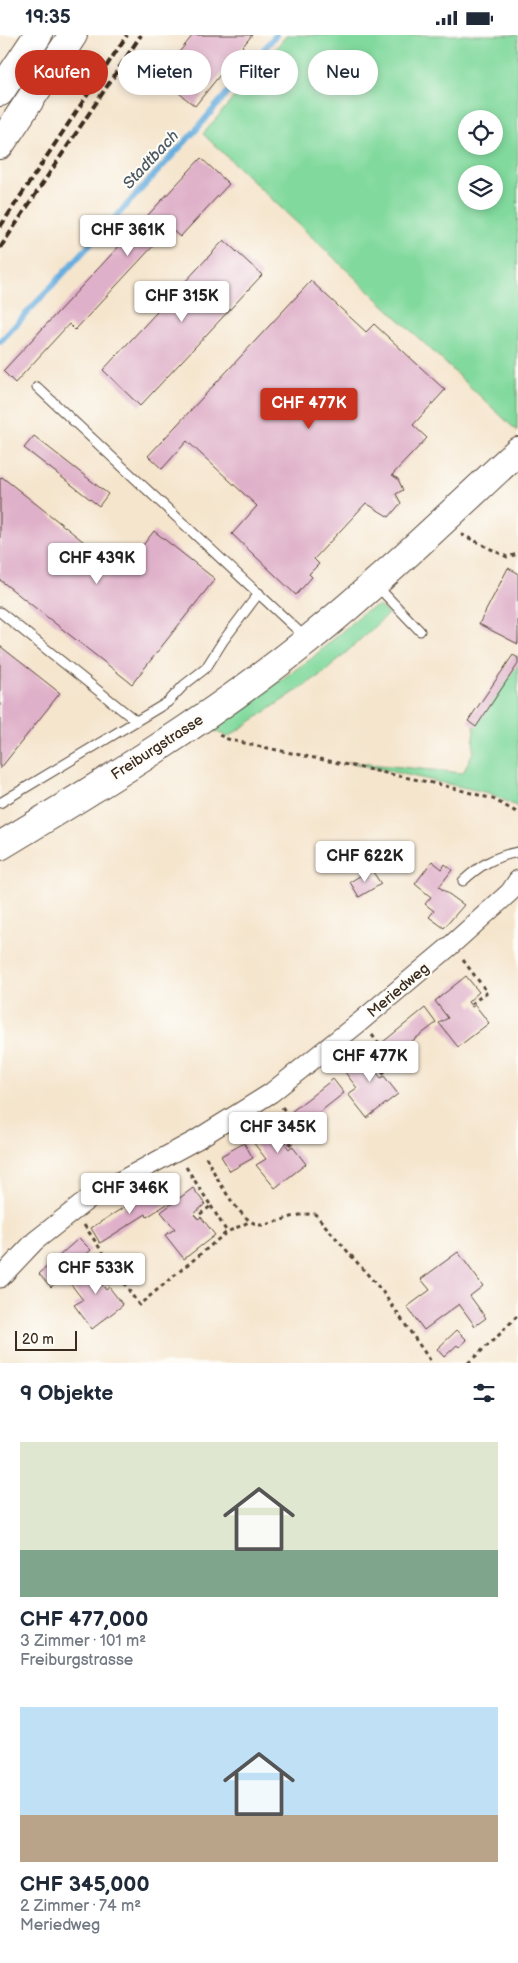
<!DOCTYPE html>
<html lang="de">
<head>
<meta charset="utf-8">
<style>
  body { margin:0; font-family:"Balsamiq Sans",sans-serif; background:#f6f6f7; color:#1f2937; height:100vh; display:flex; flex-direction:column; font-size:19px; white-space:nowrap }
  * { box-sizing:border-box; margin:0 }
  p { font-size:16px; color:#747a83 }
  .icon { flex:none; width:28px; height:28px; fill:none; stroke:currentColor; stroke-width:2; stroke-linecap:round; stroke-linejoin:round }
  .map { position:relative; height:1328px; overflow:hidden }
  .side { display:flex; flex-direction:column; background:#fff; flex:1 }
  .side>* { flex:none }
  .banner { position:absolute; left:15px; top:15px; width:489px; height:45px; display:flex; gap:10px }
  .tools { position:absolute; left:458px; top:75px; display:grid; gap:10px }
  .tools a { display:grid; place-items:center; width:45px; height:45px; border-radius:50%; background:#fff; box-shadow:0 2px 8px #0003; font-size:25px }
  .scale { position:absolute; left:15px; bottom:12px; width:62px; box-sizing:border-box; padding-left:5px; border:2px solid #3b2a1e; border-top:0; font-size:14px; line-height:18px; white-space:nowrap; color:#3b2a1e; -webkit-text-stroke:4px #fdfcf7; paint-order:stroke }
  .price { position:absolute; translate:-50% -42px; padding:0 11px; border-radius:5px; background:#fff; color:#222; font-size:16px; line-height:32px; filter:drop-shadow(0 1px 2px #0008) }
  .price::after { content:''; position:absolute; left:50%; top:30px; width:15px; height:11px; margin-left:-8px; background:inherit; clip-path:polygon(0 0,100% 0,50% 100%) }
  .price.current { background:#c8321e; color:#fff }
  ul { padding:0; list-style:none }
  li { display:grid; align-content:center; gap:10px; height:265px; padding:0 20px }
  li span { display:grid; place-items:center; height:155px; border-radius:0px; color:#555 }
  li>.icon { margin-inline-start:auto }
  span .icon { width:90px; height:90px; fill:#fffc; stroke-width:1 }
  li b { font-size:21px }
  h2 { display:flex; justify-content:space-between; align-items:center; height:60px; padding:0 20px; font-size:21px }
  .tag { padding:0 18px; border-radius:22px; background:#fff; box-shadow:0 2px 8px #0003; font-size:18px; line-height:45px }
  .tag.current { background:#c8321e; color:#fff }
  .status { display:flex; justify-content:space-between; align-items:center; height:35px; padding:0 25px; background:#fff; direction:ltr }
  .status svg { height:14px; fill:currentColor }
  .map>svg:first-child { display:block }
</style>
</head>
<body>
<div class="status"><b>19:35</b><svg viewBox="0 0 49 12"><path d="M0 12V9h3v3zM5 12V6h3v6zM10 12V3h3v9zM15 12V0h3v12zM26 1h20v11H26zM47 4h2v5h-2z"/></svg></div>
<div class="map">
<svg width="518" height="1328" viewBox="0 0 518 1328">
  <rect width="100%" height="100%" fill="#fdfcf7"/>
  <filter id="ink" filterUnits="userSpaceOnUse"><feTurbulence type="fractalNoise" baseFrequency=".02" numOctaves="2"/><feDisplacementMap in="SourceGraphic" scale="10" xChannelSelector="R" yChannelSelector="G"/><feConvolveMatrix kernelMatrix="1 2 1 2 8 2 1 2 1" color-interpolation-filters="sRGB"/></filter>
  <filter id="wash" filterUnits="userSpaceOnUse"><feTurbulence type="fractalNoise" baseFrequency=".0096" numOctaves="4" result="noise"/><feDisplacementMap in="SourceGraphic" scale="20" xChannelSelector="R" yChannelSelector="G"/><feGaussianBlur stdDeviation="1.12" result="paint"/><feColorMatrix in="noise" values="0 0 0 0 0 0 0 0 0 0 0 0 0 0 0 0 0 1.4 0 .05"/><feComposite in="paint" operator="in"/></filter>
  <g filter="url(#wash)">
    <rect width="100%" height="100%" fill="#f5e5cd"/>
    <!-- green -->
    <g fill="#81d99d" stroke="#5e825e" fill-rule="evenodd">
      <path d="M 287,0 L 518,0 L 517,396 L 203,99 ZM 466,84 L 494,84 L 494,111 L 466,111 ZM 466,139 L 494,139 L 494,166 L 466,166 Z"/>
      <path d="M 379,571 L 388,579 L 326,636 L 228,702 L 210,694 L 311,624 L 365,576 Z"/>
      <path d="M 518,620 L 518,772 L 489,758 L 348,727 L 463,738 L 473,717 L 474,692 Z"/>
    </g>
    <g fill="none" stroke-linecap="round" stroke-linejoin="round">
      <!-- stream -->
      <path stroke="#68aedf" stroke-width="6" d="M 0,307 L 196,95 L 276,0"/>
    </g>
    <g id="blocks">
      <!-- building -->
      <g fill="#dfb0c9">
        <path d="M 193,0 L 252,0 L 195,71 L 159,42 Z"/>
        <path d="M 201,123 L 229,149 L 180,202 L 170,193 L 75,295 L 69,289 L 15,348 L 3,336 Z"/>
        <path d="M 224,205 L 262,240 L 140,371 L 103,335 Z"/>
        <path d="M 311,246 L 366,297 L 374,289 L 445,355 L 413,390 L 427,403 L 392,440 L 398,444 L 403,455 L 396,459 L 401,468 L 389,482 L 366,468 L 314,524 L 319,529 L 309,539 L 312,542 L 296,560 L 232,499 L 257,471 L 187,406 L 162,434 L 148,421 Z"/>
        <path d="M 34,401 L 108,459 L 99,471 L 24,413 Z"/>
        <path d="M 2,442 L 122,537 L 154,496 L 215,544 L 132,649 L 0,545 L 0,444 Z"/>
        <path d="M 508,533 L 518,538 L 518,609 L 479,589 Z"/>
        <path d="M 0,611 L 60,658 L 0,734 Z"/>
        <path d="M 513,620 L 518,623 L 518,629 L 476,692 L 468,686 Z"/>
        <path d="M 432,826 L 442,834 L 445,829 L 452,835 L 439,852 L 464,870 L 444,893 L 429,882 L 434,876 L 425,869 L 431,862 L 415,849 Z"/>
        <path d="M 371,834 L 381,849 L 359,862 L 350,847 Z"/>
        <path d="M 466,941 L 479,957 L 468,967 L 472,972 L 475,970 L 489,988 L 458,1012 L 439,988 L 448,983 L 435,966 Z"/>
        <path d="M 425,973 L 436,988 L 394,1020 L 383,1007 Z"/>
        <path d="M 375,1012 L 388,1028 L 377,1038 L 381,1043 L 384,1041 L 398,1059 L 367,1083 L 348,1059 L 357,1053 L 344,1036 Z"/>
        <path d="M 333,1044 L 344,1058 L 302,1091 L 291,1077 Z"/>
        <path d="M 284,1083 L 296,1099 L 285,1109 L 289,1114 L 292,1111 L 306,1129 L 275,1153 L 256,1130 L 266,1124 L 253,1107 Z"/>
        <path d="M 244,1108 L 253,1123 L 230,1136 L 221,1121 Z"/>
        <path d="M 161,1153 L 170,1167 L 147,1182 L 146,1179 L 100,1208 L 91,1193 L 137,1164 L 138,1167 Z"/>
        <path d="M 193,1153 L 205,1169 L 194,1179 L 198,1184 L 201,1182 L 215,1200 L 184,1224 L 165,1200 L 175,1194 L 161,1177 Z"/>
        <path d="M 79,1203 L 91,1215 L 51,1252 L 39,1239 Z"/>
        <path d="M 458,1217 L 483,1251 L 470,1261 L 486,1283 L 475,1291 L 459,1269 L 424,1295 L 407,1272 L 430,1255 L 421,1244 Z"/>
        <path d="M 101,1224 L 113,1240 L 102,1250 L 106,1255 L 109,1252 L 123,1270 L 92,1294 L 74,1270 L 83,1265 L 70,1248 Z"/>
        <path d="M 457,1295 L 467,1305 L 459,1312 L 457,1310 L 444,1322 L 437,1314 Z"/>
      </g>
    </g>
  </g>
  <g filter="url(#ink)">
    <use href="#blocks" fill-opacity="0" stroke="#574638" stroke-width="1"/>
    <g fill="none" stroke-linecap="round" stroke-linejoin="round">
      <defs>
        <g id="service">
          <path d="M 37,352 L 306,603"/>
          <path d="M 377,551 L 420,596"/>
          <path d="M 0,577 L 136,686"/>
          <path d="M 0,768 L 168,667 L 184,650 L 206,633 L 223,606 L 259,558"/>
          <path d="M 463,846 C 479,831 495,821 518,817"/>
        </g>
        <path id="minor" d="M 0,1243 L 35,1206 L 91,1162 L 196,1105 L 271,1058 L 361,986 L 449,912 L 510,857 L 518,845"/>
        <path id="primary" d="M 0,811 C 106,747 211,683 308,605 C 381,546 449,480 518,416"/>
        <g id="motorway">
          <path d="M 0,57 L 38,0"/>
          <path d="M 0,110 L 73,0"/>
        </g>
      </defs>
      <!-- service casing -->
      <use href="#service" stroke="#574638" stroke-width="11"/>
      <!-- minor casing -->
      <use href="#minor" stroke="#574638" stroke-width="21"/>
      <!-- primary casing -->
      <use href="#primary" stroke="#574638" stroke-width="30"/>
      <!-- motorway casing -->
      <use href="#motorway" stroke="#574638" stroke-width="30"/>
      <!-- path -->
      <g stroke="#574638" stroke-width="3" stroke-dasharray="4 4" stroke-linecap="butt">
        <path d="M 461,501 L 463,500 L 507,522 L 518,519"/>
        <path d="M 219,700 L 230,705 L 442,750 L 493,764 L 518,778"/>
        <path d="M 463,925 L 487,957 L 470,970"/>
        <path d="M 372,1000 L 394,1029 L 379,1041"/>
        <path d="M 282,1072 L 303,1099 L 287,1111"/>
        <path d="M 206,1122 C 214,1138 242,1193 263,1190 C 282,1187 294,1178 315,1179 L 382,1256 L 432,1328"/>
        <path d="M 186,1132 L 211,1171 L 196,1182"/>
        <path d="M 211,1171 L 227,1197"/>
        <path d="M 84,1190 L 119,1241 L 104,1252"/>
        <path d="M 119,1241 L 139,1270 L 227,1197 L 249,1187"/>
        <path d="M 468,1328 L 497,1302 L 518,1280"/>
      </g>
      <!-- service -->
      <use href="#service" stroke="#fff" stroke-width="9"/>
      <!-- minor -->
      <use href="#minor" stroke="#fff" stroke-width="19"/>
      <!-- primary -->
      <use href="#primary" stroke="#fff" stroke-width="28"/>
      <!-- motorway -->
      <use href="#motorway" stroke="#fff" stroke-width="28"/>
      <!-- rail -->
      <g stroke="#3b2a1e" stroke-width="4" stroke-dasharray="8 4" stroke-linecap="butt">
        <path d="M 0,192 L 127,0"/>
        <path d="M 0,213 L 141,0"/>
      </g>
    </g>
  </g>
  <g text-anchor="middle" stroke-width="4.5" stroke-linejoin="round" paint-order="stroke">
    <!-- street labels -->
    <g font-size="15" fill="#3b2a1e" stroke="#fdfcf7">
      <text transform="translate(157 712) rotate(-33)" y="5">Freiburgstrasse</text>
      <text transform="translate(398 955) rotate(-40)" y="5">Meriedweg</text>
    </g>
    <!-- water labels -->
    <g font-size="16" font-style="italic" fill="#4b5862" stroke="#fdfcf7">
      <text transform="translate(150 124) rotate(-47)" y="6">Stadtbach</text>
    </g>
  </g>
</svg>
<div class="tools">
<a><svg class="icon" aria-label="locate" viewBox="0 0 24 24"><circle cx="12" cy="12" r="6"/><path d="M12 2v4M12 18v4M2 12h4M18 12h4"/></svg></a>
<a><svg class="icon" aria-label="layers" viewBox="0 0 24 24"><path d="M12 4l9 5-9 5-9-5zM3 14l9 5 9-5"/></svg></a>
</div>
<div class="scale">20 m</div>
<b class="price" style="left:128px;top:222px">CHF 361K</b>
<b class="price" style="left:182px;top:288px">CHF 315K</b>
<b class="price current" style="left:309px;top:395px">CHF 477K</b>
<b class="price" style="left:97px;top:550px">CHF 439K</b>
<b class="price" style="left:365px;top:848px">CHF 622K</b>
<b class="price" style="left:370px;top:1048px">CHF 477K</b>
<b class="price" style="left:278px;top:1119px">CHF 345K</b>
<b class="price" style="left:130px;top:1180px">CHF 346K</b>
<b class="price" style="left:96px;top:1260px">CHF 533K</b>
<div class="banner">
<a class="tag current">Kaufen</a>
<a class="tag">Mieten</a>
<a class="tag">Filter</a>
<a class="tag">Neu</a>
</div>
</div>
<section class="side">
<h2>9 Objekte<svg class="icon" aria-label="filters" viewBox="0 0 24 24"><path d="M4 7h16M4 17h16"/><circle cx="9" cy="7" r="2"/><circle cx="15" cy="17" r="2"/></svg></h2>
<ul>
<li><span style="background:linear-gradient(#dfe7d0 70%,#7fa58c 0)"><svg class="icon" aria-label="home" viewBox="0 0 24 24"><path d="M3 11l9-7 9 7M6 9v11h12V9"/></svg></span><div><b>CHF 477,000</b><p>3 Zimmer · 101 m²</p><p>Freiburgstrasse</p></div></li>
<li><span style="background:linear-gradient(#bfe0f5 70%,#b9a48a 0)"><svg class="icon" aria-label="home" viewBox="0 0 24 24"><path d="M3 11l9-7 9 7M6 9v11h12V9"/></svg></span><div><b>CHF 345,000</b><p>2 Zimmer · 74 m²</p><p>Meriedweg</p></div></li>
</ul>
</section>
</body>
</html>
